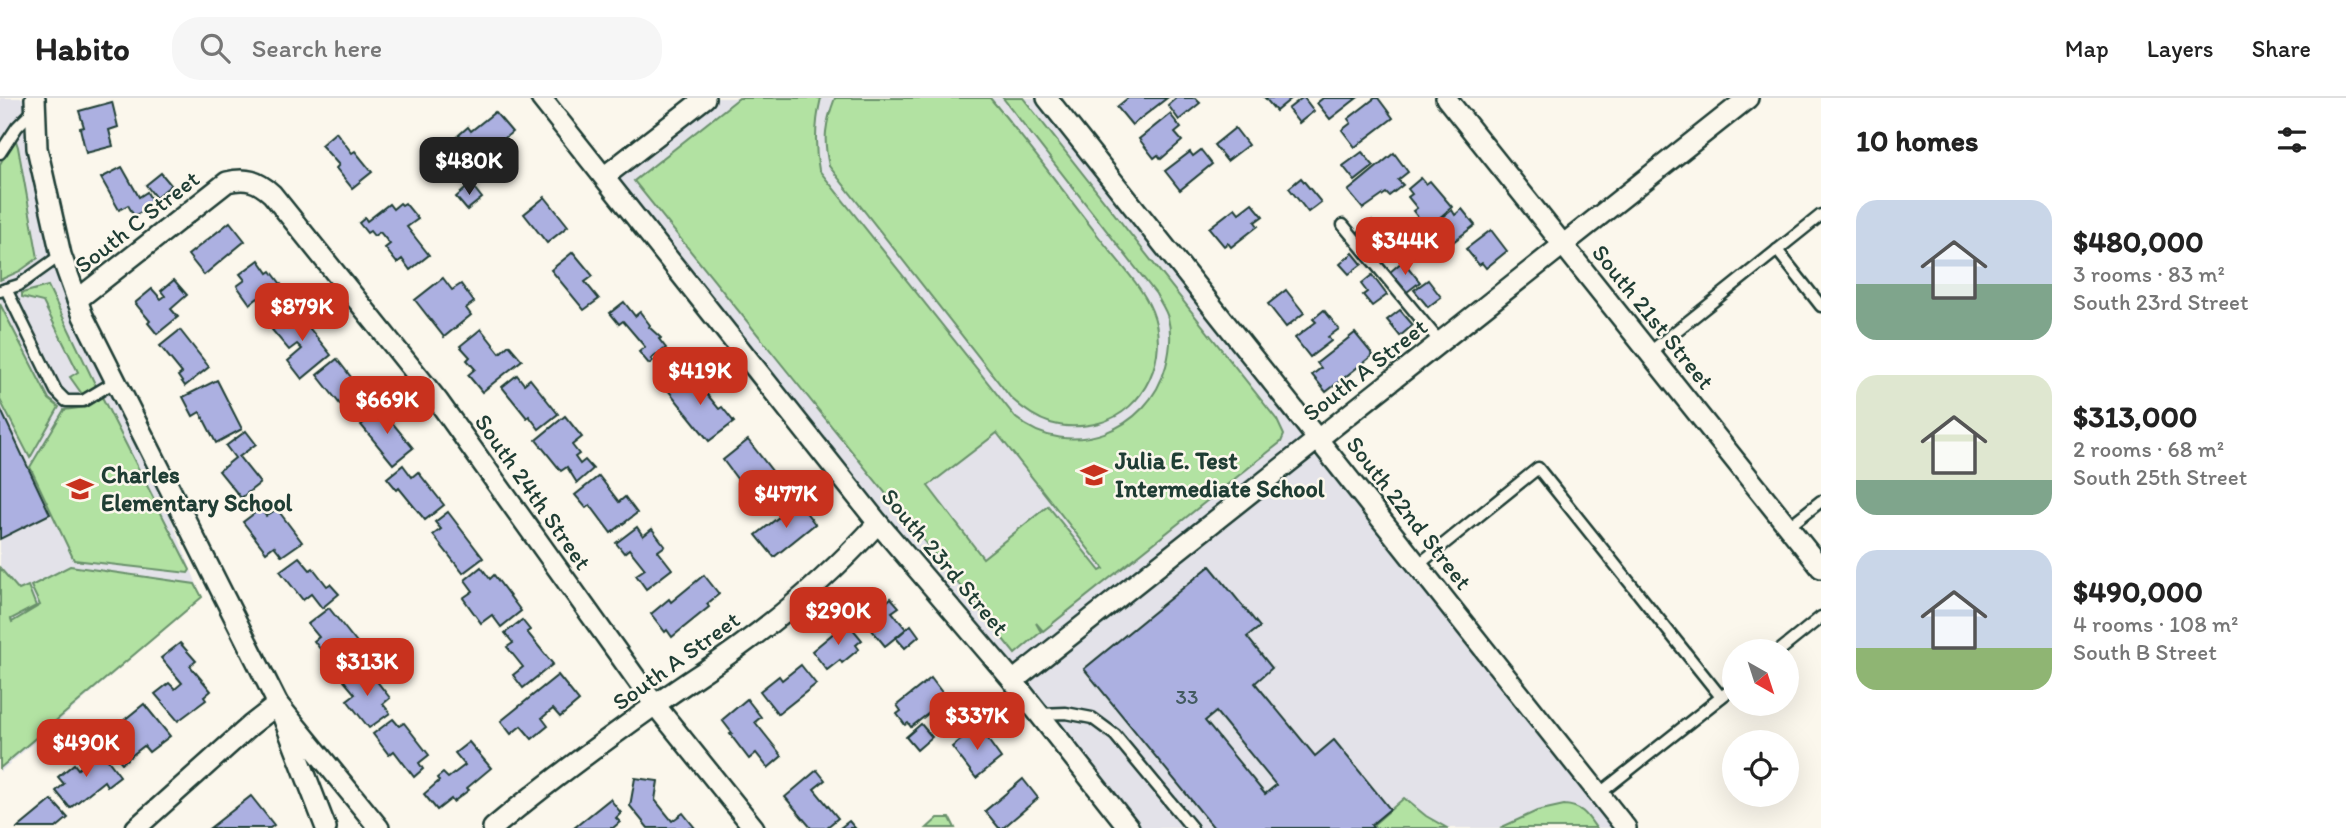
<!DOCTYPE html>
<html lang="en">
<head>
<meta charset="utf-8">
<style>
  body { margin:0; font-family:Itim,sans-serif; background:#f6f6f6; color:#222; height:100vh; display:flex; flex-direction:column; font-size:26px; white-space:nowrap }
  * { box-sizing:border-box; margin:0 }
  p { font-size:23px; color:#767676 }
  .icon { flex:none; width:38px; height:38px; fill:none; stroke:currentColor; stroke-width:2; stroke-linecap:round; stroke-linejoin:round }
  .map { position:relative; flex:1; overflow:hidden }
  .drawer { display:flex; flex-direction:column; background:#fff; width:525px }
  .drawer>* { flex:none }
  .needle { width:46px; rotate:141deg }
  .fabs { position:absolute; left:1722px; top:541px; display:grid; gap:14px }
  .fabs a { display:grid; place-items:center; width:77px; height:77px; border-radius:50%; background:#fff; box-shadow:0 7px 28px #0002; font-size:35px }
  .price { position:absolute; translate:-50% -60px; padding:0 16px; border-radius:14px; background:#c8321e; color:#fff; font-size:23px; line-height:46px; filter:drop-shadow(0 2px 4px #0008) }
  .price::after { content:''; position:absolute; left:50%; top:42px; width:21px; height:16px; margin-left:-10px; background:inherit; clip-path:polygon(0 0,100% 0,50% 100%) }
  .price.current { background:#222; color:#fff }
  ul { padding:0; list-style:none }
  li { display:flex; align-items:center; gap:21px; height:175px; padding:0 35px }
  li span { display:grid; place-items:center; flex:none; width:196px; height:140px; border-radius:21px; color:#555 }
  li>.icon { margin-inline-start:auto }
  span .icon { width:84px; height:84px; fill:#fffc; stroke-width:1 }
  li b { font-size:30px }
  h2 { display:flex; justify-content:space-between; align-items:center; height:84px; padding:0 35px; font-size:30px }
  header { display:flex; align-items:center; gap:42px; box-sizing:border-box; height:98px; padding:0 35px; background:#fff; border-bottom:2px solid #e0e0e0 }
  header strong { font-size:33px }
  nav { display:flex; gap:38px; margin-inline-start:auto; font-size:24px }
  .search { width:490px; height:63px; background:#f6f6f6; display:flex; align-items:center; gap:18px; box-sizing:border-box; padding:0 24px; border-radius:28px; color:#767676; font-size:26px }
  main { display:flex; flex:1; min-height:0 }
  .map>svg:first-child { display:block }
</style>
</head>
<body>
<header>
<strong>Habito</strong>
<div class="search"><svg class="icon" aria-label="search" viewBox="0 0 24 24"><circle cx="10" cy="10" r="6"/><path d="M15 15l6 6"/></svg>Search here</div>
<nav><a>Map</a><a>Layers</a><a>Share</a></nav>
</header>
<main>
<div class="map">
<svg width="1821" height="730" viewBox="0 0 1821 730">
  <rect width="100%" height="100%" fill="#fbf7ec"/>
  <filter id="ink" filterUnits="userSpaceOnUse"><feTurbulence type="fractalNoise" baseFrequency=".0143" numOctaves="2"/><feDisplacementMap in="SourceGraphic" scale="14" xChannelSelector="R" yChannelSelector="G"/><feConvolveMatrix kernelMatrix="1 2 1 2 8 2 1 2 1" color-interpolation-filters="sRGB"/></filter>
  <g filter="url(#ink)">
    <!-- built -->
    <g fill="#e3e2e9">
      <path d="M 0,0 L 35,0 L 61,157 L 116,283 L 202,499 L 0,674 Z"/>
      <path d="M 705,0 L 1047,0 L 1623,730 L 1129,730 L 605,78 Z"/>
    </g>
    <!-- green -->
    <g fill="#b2e2a2" stroke="#68906b" stroke-width="2" fill-rule="evenodd">
      <path d="M 739,0 L 821,0 C 815,25 814,47 819,72 L 1016,320 C 1069,364 1149,333 1166,268 C 1170,253 1172,236 1168,220 C 1166,212 1160,204 1156,196 L 1003,0 L 1023,0 L 1277,322 L 1284,337 L 1281,344 L 1043,533 L 1036,525 L 1041,534 L 1015,556 L 634,83 ZM 997,335 L 1104,471 L 1100,473 L 1048,408 L 983,460 L 928,388 Z"/>
      <path d="M 835,0 L 990,0 C 1028,45 1063,93 1099,139 C 1116,161 1142,188 1152,213 C 1170,257 1145,313 1099,325 C 1062,334 1038,325 1011,300 L 829,68 C 823,41 825,26 835,0 Z"/>
      <path d="M 13,43 L 16,43 L 18,49 L 38,160 L 20,173 L 0,182 L 0,66 Z"/>
      <path d="M 48,188 L 96,288 L 82,296 L 70,279 L 78,274 L 43,204 L 22,199 L 22,195 Z"/>
      <path d="M 0,206 L 49,301 L 59,309 L 30,360 L 0,302 Z"/>
      <path d="M 102,299 L 190,472 L 188,475 L 74,462 L 30,369 L 64,312 L 86,309 Z"/>
      <path d="M 70,468 L 195,486 L 202,499 L 0,670 L 0,470 L 19,492 L 28,488 L 36,508 L 11,521 L 12,524 L 40,507 L 31,488 Z"/>
      <path d="M 1404,700 L 1426,718 L 1447,730 L 1376,730 L 1373,727 Z"/>
      <path d="M 1564,707 C 1582,708 1587,717 1596,730 L 1500,730 L 1537,713 Z"/>
      <path d="M 938,720 L 950,720 L 955,730 L 927,730 Z"/>
    </g>
    <!-- building -->
    <g fill="#acb0e1" stroke="#1f3d34" stroke-width="2" fill-rule="evenodd">
      <path d="M 1128,0 L 1167,0 L 1132,27 L 1117,9 Z"/>
      <path d="M 1176,0 L 1195,0 L 1200,5 L 1179,22 L 1168,7 Z"/>
      <path d="M 1265,0 L 1292,0 L 1276,13 Z"/>
      <path d="M 1302,0 L 1304,0 L 1314,13 L 1299,25 L 1288,11 Z"/>
      <path d="M 1323,0 L 1357,0 L 1330,21 L 1317,5 Z"/>
      <path d="M 1375,0 L 1378,0 L 1393,20 L 1355,49 L 1342,32 L 1351,25 L 1348,21 Z"/>
      <path d="M 112,4 L 118,29 L 109,32 L 113,48 L 86,55 L 80,30 L 84,29 L 79,13 Z"/>
      <path d="M 495,14 L 512,34 L 492,51 L 496,55 L 476,71 L 453,42 L 468,29 L 471,33 Z"/>
      <path d="M 1170,16 L 1181,30 L 1175,35 L 1182,43 L 1161,61 L 1158,57 L 1154,60 L 1139,41 Z"/>
      <path d="M 1235,30 L 1248,47 L 1227,63 L 1214,47 Z"/>
      <path d="M 336,34 L 352,55 L 355,53 L 372,74 L 352,90 L 336,70 L 339,67 L 321,47 Z"/>
      <path d="M 1201,52 L 1212,66 L 1180,92 L 1165,73 L 1190,54 L 1193,58 Z"/>
      <path d="M 1362,54 L 1374,68 L 1355,83 L 1343,68 Z"/>
      <path d="M 1394,55 L 1408,74 L 1398,82 L 1403,87 L 1389,98 L 1386,95 L 1363,111 L 1348,93 Z"/>
      <path d="M 122,69 L 139,99 L 147,94 L 154,107 L 134,118 L 128,107 L 119,112 L 101,80 Z"/>
      <path d="M 161,75 L 171,87 L 156,100 L 146,87 Z"/>
      <path d="M 1301,80 L 1321,104 L 1308,114 L 1289,90 Z"/>
      <path d="M 1421,80 L 1426,86 L 1430,83 L 1452,109 L 1431,127 L 1429,124 L 1425,128 L 1413,113 L 1417,110 L 1408,99 L 1412,96 L 1408,91 Z"/>
      <path d="M 471,86 L 482,100 L 467,112 L 456,99 Z"/>
      <path d="M 545,99 L 568,128 L 547,145 L 524,116 Z"/>
      <path d="M 400,105 L 402,107 L 405,105 L 418,121 L 407,129 L 429,157 L 410,172 L 402,161 L 397,165 L 385,150 L 390,146 L 380,134 L 374,138 L 370,133 L 367,135 L 359,125 L 365,120 L 367,123 L 389,106 L 393,111 Z"/>
      <path d="M 1252,105 L 1263,118 L 1255,124 L 1258,128 L 1231,149 L 1228,145 L 1224,148 L 1209,130 L 1235,110 L 1239,115 Z"/>
      <path d="M 1462,111 L 1475,127 L 1440,154 L 1432,144 L 1436,141 L 1430,133 L 1432,131 L 1430,129 L 1452,112 L 1455,117 Z"/>
      <path d="M 1372,123 L 1385,141 L 1372,151 L 1358,134 Z"/>
      <path d="M 230,124 L 245,143 L 204,177 L 188,157 Z"/>
      <path d="M 1491,132 L 1507,153 L 1486,170 L 1482,165 L 1479,167 L 1466,151 Z"/>
      <path d="M 573,154 L 593,178 L 585,184 L 599,201 L 584,212 L 551,172 Z"/>
      <path d="M 1353,155 L 1362,166 L 1349,176 L 1340,166 Z"/>
      <path d="M 259,162 L 268,175 L 271,173 L 296,206 L 275,222 L 258,200 L 250,206 L 237,188 L 245,182 L 240,176 Z"/>
      <path d="M 1403,163 L 1420,184 L 1407,194 L 1390,174 Z"/>
      <path d="M 1372,177 L 1387,197 L 1372,208 L 1363,197 L 1367,194 L 1361,186 Z"/>
      <path d="M 443,180 L 452,192 L 461,186 L 474,204 L 466,210 L 471,217 L 444,239 L 415,202 Z"/>
      <path d="M 174,182 L 187,197 L 171,211 L 178,219 L 157,236 L 148,225 L 150,223 L 135,205 L 152,191 L 161,201 L 165,198 L 161,193 Z"/>
      <path d="M 1428,182 L 1441,199 L 1428,209 L 1414,192 Z"/>
      <path d="M 1286,192 L 1304,215 L 1286,229 L 1268,206 Z"/>
      <path d="M 624,204 L 635,218 L 640,214 L 650,227 L 649,229 L 661,240 L 659,241 L 666,250 L 651,261 L 653,263 L 649,266 L 639,254 L 645,249 L 623,223 L 619,226 L 610,215 Z"/>
      <path d="M 300,209 L 311,223 L 307,227 L 331,257 L 302,281 L 288,263 L 302,251 L 297,246 L 289,252 L 272,232 Z"/>
      <path d="M 1324,212 L 1339,231 L 1328,239 L 1331,243 L 1310,259 L 1295,240 L 1316,224 L 1313,221 Z"/>
      <path d="M 1400,212 L 1413,227 L 1400,238 L 1387,222 Z"/>
      <path d="M 481,231 L 500,255 L 509,247 L 522,262 L 482,294 L 468,277 L 475,271 L 467,262 L 470,259 L 460,248 Z"/>
      <path d="M 180,232 L 209,269 L 185,288 L 178,278 L 182,275 L 160,248 Z"/>
      <path d="M 1355,235 L 1373,257 L 1326,294 L 1312,277 L 1321,270 L 1317,265 Z"/>
      <path d="M 337,261 L 365,297 L 369,293 L 378,304 L 354,324 L 317,277 Z"/>
      <path d="M 687,272 L 719,311 L 722,309 L 734,324 L 709,343 L 667,291 L 685,277 L 683,275 Z"/>
      <path d="M 517,277 L 524,286 L 530,281 L 558,316 L 539,331 L 529,318 L 527,320 L 502,289 Z"/>
      <path d="M 217,282 L 242,331 L 216,345 L 200,314 L 193,318 L 183,299 Z"/>
      <path d="M 0,310 L 50,416 L 0,441 Z"/>
      <path d="M 381,311 L 413,350 L 393,366 L 361,327 Z"/>
      <path d="M 565,318 L 582,339 L 572,347 L 579,356 L 575,359 L 580,366 L 585,362 L 593,371 L 577,385 L 567,369 L 561,373 L 536,342 Z"/>
      <path d="M 246,333 L 256,346 L 239,359 L 260,385 L 241,400 L 219,373 L 235,360 L 226,348 Z"/>
      <path d="M 748,342 L 776,378 L 750,398 L 723,362 Z"/>
      <path d="M 403,367 L 412,379 L 418,374 L 444,407 L 425,422 L 399,390 L 397,392 L 387,380 Z"/>
      <path d="M 599,378 L 619,404 L 625,399 L 637,415 L 611,435 L 590,407 L 586,410 L 575,397 Z"/>
      <path d="M 798,404 L 815,426 L 774,459 L 756,437 Z"/>
      <path d="M 260,411 L 266,418 L 277,411 L 302,444 L 282,458 L 274,448 L 266,454 L 243,424 Z"/>
      <path d="M 448,414 L 483,460 L 463,475 L 433,437 L 441,431 L 435,424 Z"/>
      <path d="M 637,429 L 643,438 L 652,431 L 665,448 L 658,453 L 672,471 L 646,491 L 636,477 L 645,471 L 629,451 L 624,455 L 616,445 Z"/>
      <path d="M 299,459 L 310,472 L 313,470 L 327,488 L 330,486 L 339,496 L 322,510 L 311,496 L 303,502 L 280,473 Z"/>
      <path d="M 1210,468 L 1260,529 L 1247,539 L 1272,570 L 1255,585 L 1315,658 L 1334,642 L 1390,711 L 1371,727 L 1373,730 L 1214,730 L 1084,571 ZM 1216,614 L 1276,687 L 1265,696 L 1205,623 Z"/>
      <path d="M 481,469 L 490,481 L 494,477 L 521,513 L 501,529 L 492,517 L 481,525 L 463,500 L 473,493 L 465,482 Z"/>
      <path d="M 704,477 L 719,496 L 707,506 L 709,509 L 672,539 L 667,532 L 665,534 L 651,516 L 669,501 L 671,504 Z"/>
      <path d="M 876,498 L 883,507 L 891,500 L 899,509 L 892,514 L 906,531 L 885,548 L 857,514 Z"/>
      <path d="M 329,510 L 364,554 L 347,568 L 340,559 L 337,561 L 326,548 L 321,552 L 314,543 L 319,539 L 308,526 Z"/>
      <path d="M 522,522 L 530,532 L 527,534 L 553,566 L 523,590 L 513,577 L 523,569 L 507,549 L 513,545 L 505,535 Z"/>
      <path d="M 847,524 L 862,542 L 856,547 L 859,551 L 842,565 L 840,562 L 827,572 L 812,553 Z"/>
      <path d="M 911,527 L 919,538 L 905,550 L 896,540 Z"/>
      <path d="M 180,545 L 196,563 L 190,568 L 211,593 L 204,599 L 206,602 L 178,623 L 155,596 L 169,585 L 175,591 L 182,585 L 161,560 Z"/>
      <path d="M 801,567 L 816,586 L 778,616 L 760,593 L 779,578 L 782,582 Z"/>
      <path d="M 359,570 L 371,584 L 375,581 L 390,600 L 383,606 L 390,615 L 369,630 L 347,602 L 355,596 L 344,583 Z"/>
      <path d="M 558,577 L 579,603 L 560,619 L 553,611 L 542,620 L 548,628 L 532,641 L 521,628 L 511,636 L 501,623 Z"/>
      <path d="M 931,580 L 947,601 L 911,629 L 908,625 L 905,627 L 897,616 L 901,613 L 897,607 Z"/>
      <path d="M 747,601 L 761,619 L 755,624 L 782,658 L 768,670 L 756,655 L 749,661 L 730,636 L 732,635 L 722,622 Z"/>
      <path d="M 144,606 L 170,638 L 149,654 L 144,648 L 122,665 L 102,640 Z"/>
      <path d="M 393,621 L 399,628 L 404,625 L 429,657 L 419,665 L 423,671 L 414,679 L 394,653 L 389,657 L 373,636 Z"/>
      <path d="M 921,626 L 932,639 L 917,652 L 906,639 Z"/>
      <path d="M 978,628 L 1001,660 L 976,680 L 952,649 Z"/>
      <path d="M 469,644 L 491,670 L 467,690 L 469,692 L 453,704 L 451,701 L 437,712 L 424,696 L 439,683 L 437,680 L 443,675 L 448,680 L 465,667 L 455,655 Z"/>
      <path d="M 101,653 L 120,678 L 107,688 L 104,683 L 70,710 L 56,693 L 64,686 L 58,679 L 74,666 L 78,671 Z"/>
      <path d="M 817,672 L 825,682 L 814,691 L 838,720 L 826,730 L 811,730 L 785,699 Z"/>
      <path d="M 635,680 L 658,683 L 655,702 L 672,723 L 683,715 L 695,730 L 648,730 L 630,708 Z"/>
      <path d="M 1023,681 L 1038,700 L 1003,730 L 999,730 L 985,713 Z"/>
      <path d="M 251,698 L 274,727 L 270,730 L 210,730 Z"/>
      <path d="M 610,701 L 621,715 L 616,720 L 620,724 L 613,730 L 574,730 Z"/>
      <path d="M 52,702 L 68,720 L 56,730 L 18,730 Z"/>
      <path d="M 849,723 L 855,730 L 840,730 Z"/>
    </g>
    <g fill="none" stroke-linecap="round" stroke-linejoin="round">
      <defs>
        <g id="service">
          <path d="M 0,55 L 17,29 L 35,11"/>
          <path d="M 1343,127 L 1440,244"/>
          <path d="M 1777,152 L 1821,208"/>
          <path d="M 6,191 L 56,293 L 66,303 L 83,303 L 116,283"/>
          <path d="M 0,193 L 19,187 L 61,157"/>
          <path d="M 1650,254 L 1821,117"/>
          <path d="M 1788,429 L 1821,403"/>
          <path d="M 1418,467 L 1538,370 L 1721,599"/>
          <path d="M 1779,553 L 1821,519"/>
          <path d="M 1040,616 L 1066,615 L 1092,620 L 1115,637 L 1192,730"/>
          <path d="M 1599,696 L 1734,589"/>
        </g>
        <g id="minor">
          <path d="M 35,0 L 37,50 L 61,157 L 83,218 L 278,606 L 326,730"/>
          <path d="M 541,0 L 878,425 L 1013,583 L 1129,730"/>
          <path d="M 1047,0 L 1626,730"/>
          <path d="M 1446,0 L 1821,470"/>
          <path d="M 605,78 L 705,0"/>
          <path d="M 77,202 L 227,84 C 246,79 258,83 272,96 L 438,303 L 655,607 L 754,730"/>
          <path d="M 1013,583 L 1748,0"/>
          <path d="M 136,730 L 251,627 L 278,606 L 379,730"/>
          <path d="M 493,730 C 545,686 600,646 655,607 C 684,586 715,567 743,546 C 792,510 838,469 878,425"/>
        </g>
      </defs>
      <!-- service casing -->
      <use href="#service" stroke="#1f3d34" stroke-width="15"/>
      <!-- minor casing -->
      <use href="#minor" stroke="#1f3d34" stroke-width="24"/>
      <!-- service -->
      <use href="#service" stroke="#fbf7ec" stroke-width="10"/>
      <!-- minor -->
      <use href="#minor" stroke="#fbf7ec" stroke-width="19"/>
    </g>
  </g>
  <!-- icons -->
  <defs>
    <symbol id="school-bare" viewBox="-9 -9 18 18"><path d="M0-5L7-2L0 1L-7-2ZM-4 1L0 2.5L4 1V4Q0 6-4 4Z" fill="#c8321e" stroke="#fbf7ec" stroke-width="2.5" paint-order="stroke"/></symbol>
  </defs>
  <g fill-rule="evenodd">
    <use href="#school-bare" x="1075" y="358" width="38" height="38"/>
    <use href="#school-bare" x="61" y="372" width="38" height="38"/>
  </g>
  <g text-anchor="middle" stroke-width="5" stroke-linejoin="round" paint-order="stroke">
    <!-- number labels -->
    <g font-size="21" fill="#425a5f">
      <text x="1187" y="606">33</text>
    </g>
    <!-- street labels -->
    <g font-size="24" fill="#1f3d34" stroke="#fbf7ec">
      <text transform="translate(137 124) rotate(-38)" y="8">South C Street</text>
      <text transform="translate(1653 219) rotate(51)" y="8">South 21st Street</text>
      <text transform="translate(1365 272) rotate(-38)" y="8">South A Street</text>
      <text transform="translate(533 394) rotate(55)" y="8">South 24th Street</text>
      <text transform="translate(1409 415) rotate(52)" y="8">South 22nd Street</text>
      <text transform="translate(945 464) rotate(50)" y="8">South 23rd Street</text>
      <text transform="translate(676 563) rotate(-36)" y="8">South A Street</text>
    </g>
    <!-- poi labels -->
    <g font-size="24" font-weight="bold" fill="#1f3d34" stroke="#fbf7ec" text-anchor="start">
      <text x="1115" y="371">Julia E. Test<tspan x="1115" dy="28">Intermediate School</tspan></text>
      <text x="101" y="385">Charles<tspan x="101" dy="28">Elementary School</tspan></text>
    </g>
  </g>
</svg>
<div class="fabs">
<a><svg class="needle" viewBox="-14 -14 28 28"><path d="M0-13l5 13h-10z" fill="#e53935"/><path d="M0 13l5-13h-10z" fill="#767676"/></svg></a>
<a><svg class="icon" aria-label="locate" viewBox="0 0 24 24"><circle cx="12" cy="12" r="6"/><path d="M12 2v4M12 18v4M2 12h4M18 12h4"/></svg></a>
</div>
<b class="price current" style="left:469px;top:99px">$480K</b>
<b class="price" style="left:1405px;top:179px">$344K</b>
<b class="price" style="left:302px;top:245px">$879K</b>
<b class="price" style="left:700px;top:309px">$419K</b>
<b class="price" style="left:387px;top:338px">$669K</b>
<b class="price" style="left:786px;top:432px">$477K</b>
<b class="price" style="left:838px;top:549px">$290K</b>
<b class="price" style="left:367px;top:600px">$313K</b>
<b class="price" style="left:977px;top:654px">$337K</b>
<b class="price" style="left:86px;top:681px">$490K</b>
</div>
<section class="drawer">
<h2>10 homes<svg class="icon" aria-label="filters" viewBox="0 0 24 24"><path d="M4 7h16M4 17h16"/><circle cx="9" cy="7" r="2"/><circle cx="15" cy="17" r="2"/></svg></h2>
<ul>
<li><span style="background:linear-gradient(#c9d6e8 60%,#7fa58c 0)"><svg class="icon" aria-label="home" viewBox="0 0 24 24"><path d="M3 11l9-7 9 7M6 9v11h12V9"/></svg></span><div><b>$480,000</b><p>3 rooms · 83 m²</p><p>South 23rd Street</p></div></li>
<li><span style="background:linear-gradient(#dfe7d0 75%,#7fa58c 0)"><svg class="icon" aria-label="home" viewBox="0 0 24 24"><path d="M3 11l9-7 9 7M6 9v11h12V9"/></svg></span><div><b>$313,000</b><p>2 rooms · 68 m²</p><p>South 25th Street</p></div></li>
<li><span style="background:linear-gradient(#c9d6e8 70%,#8fb573 0)"><svg class="icon" aria-label="home" viewBox="0 0 24 24"><path d="M3 11l9-7 9 7M6 9v11h12V9"/></svg></span><div><b>$490,000</b><p>4 rooms · 108 m²</p><p>South B Street</p></div></li>
</ul>
</section>
</main>
</body>
</html>
